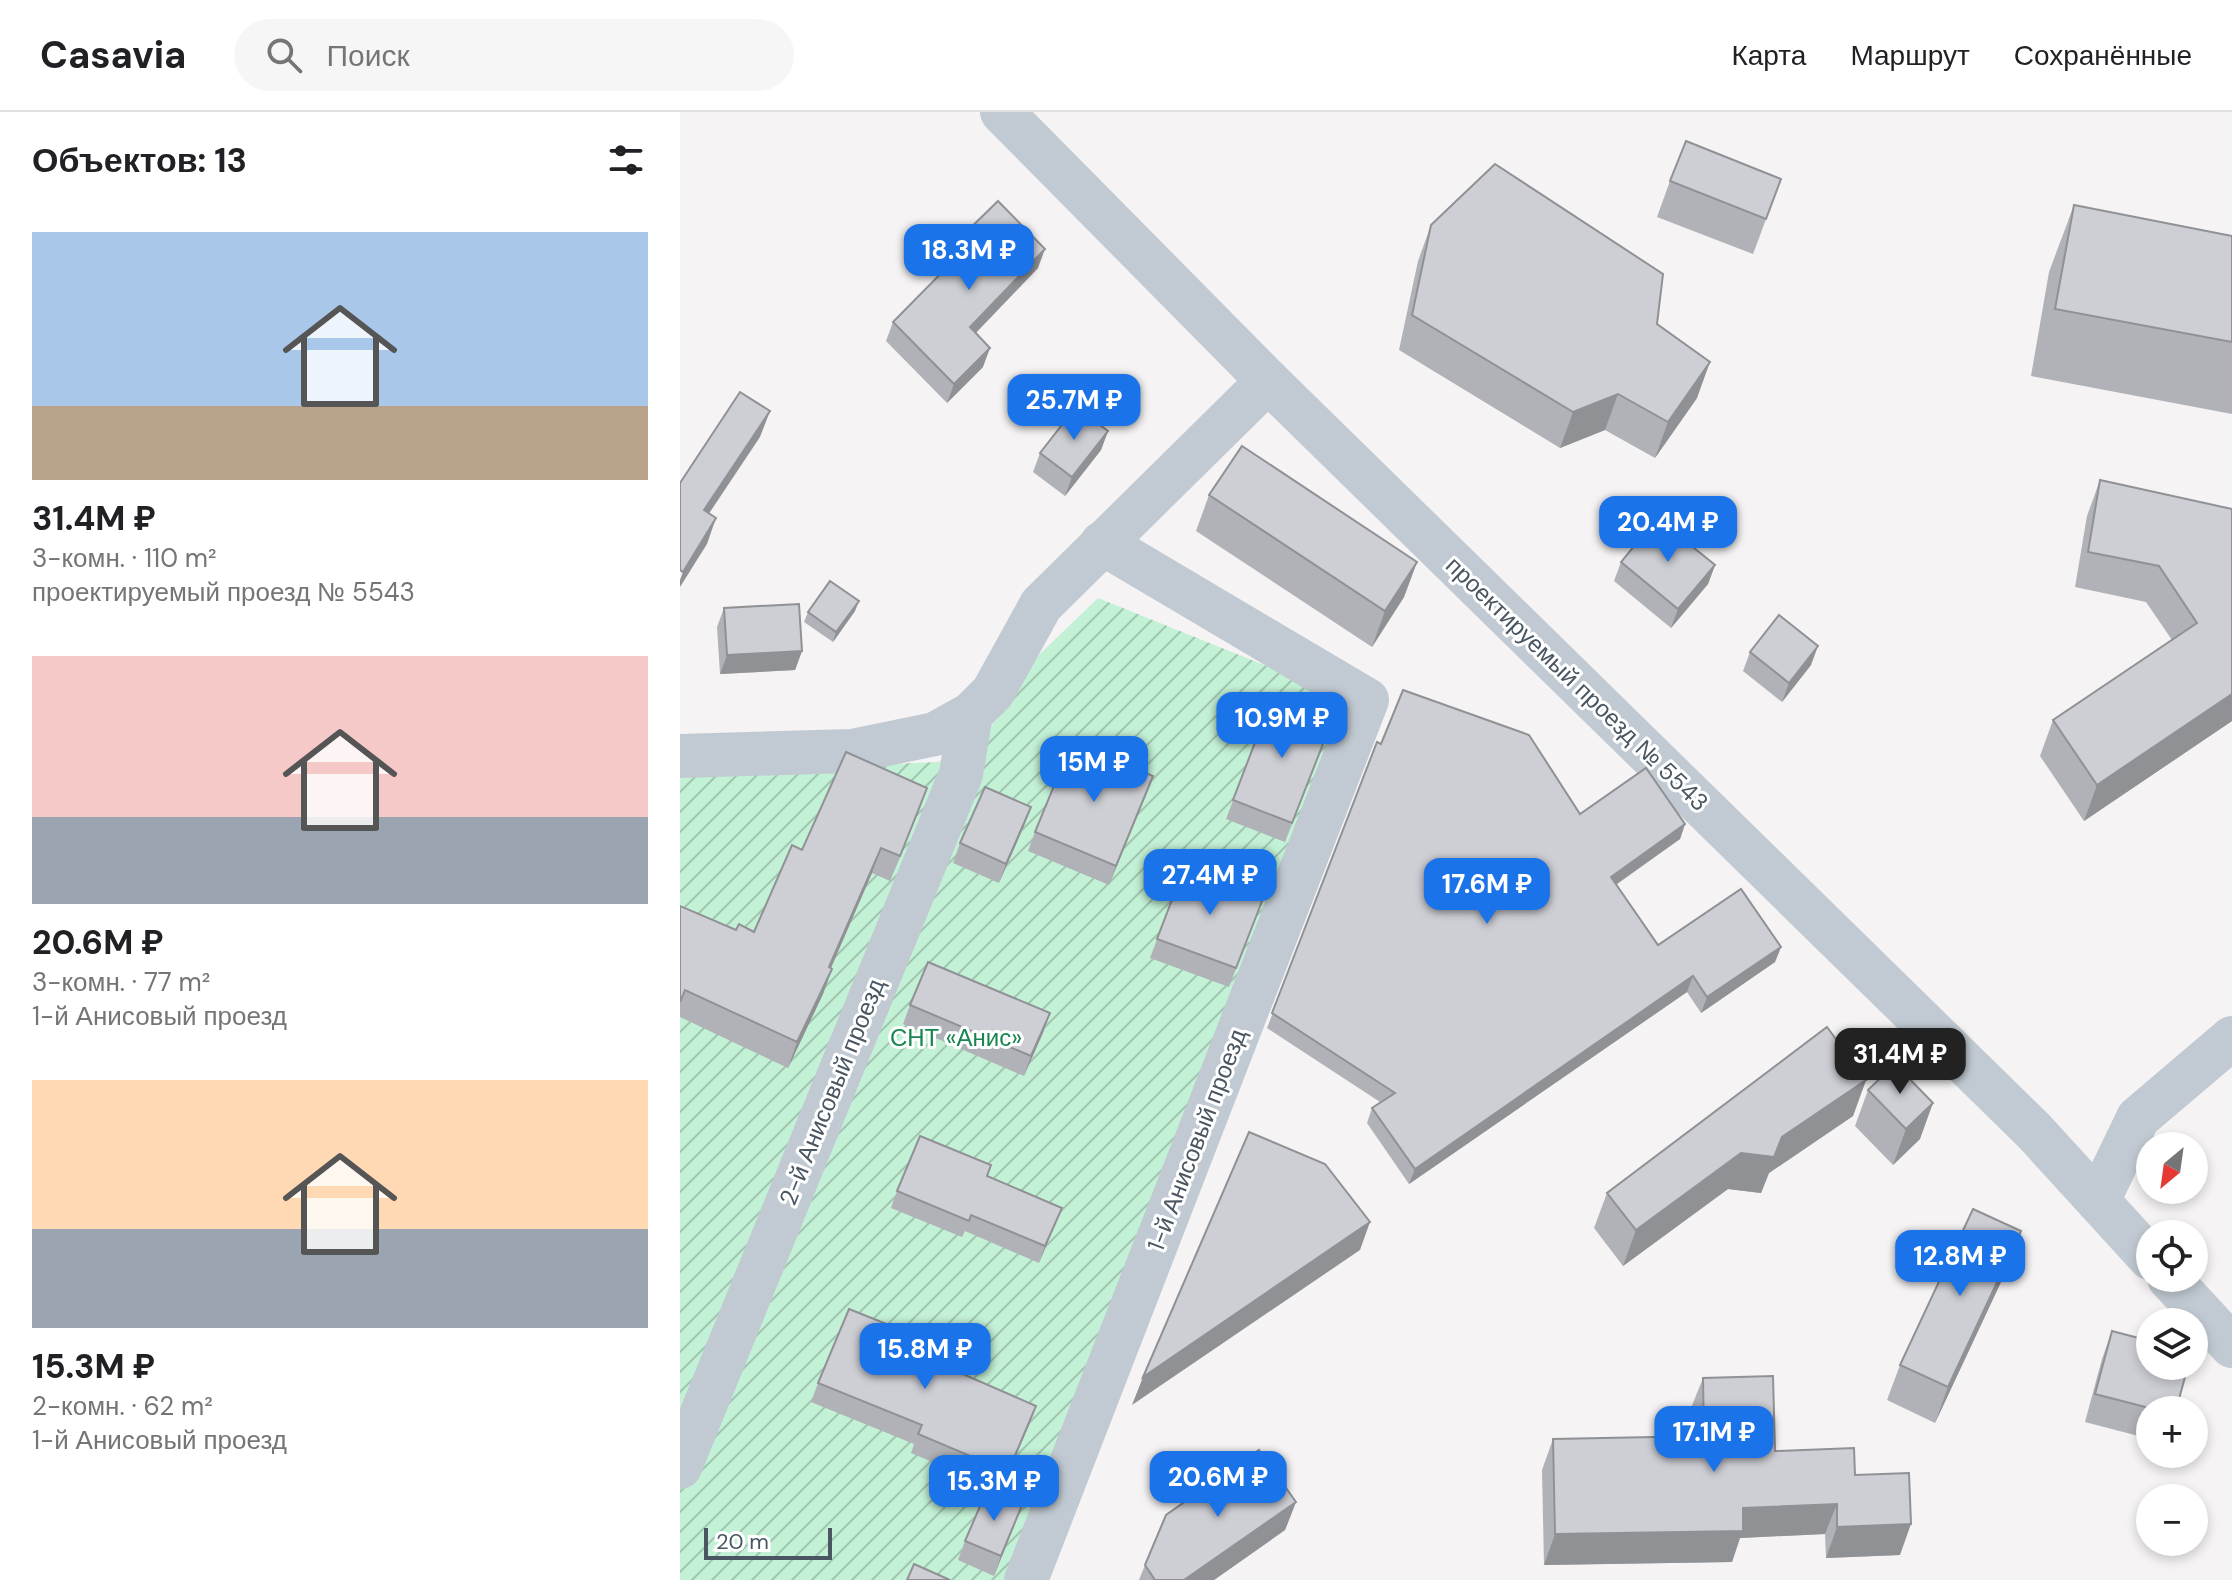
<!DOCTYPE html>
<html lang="ru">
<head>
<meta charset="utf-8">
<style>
  body { margin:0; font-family:"DM Sans",sans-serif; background:#f6f6f6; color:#202124; height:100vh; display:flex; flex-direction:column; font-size:30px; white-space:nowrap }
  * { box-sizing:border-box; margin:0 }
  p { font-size:26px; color:#757577 }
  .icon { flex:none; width:44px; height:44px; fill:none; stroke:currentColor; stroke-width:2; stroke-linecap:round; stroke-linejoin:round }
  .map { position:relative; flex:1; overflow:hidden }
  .side { display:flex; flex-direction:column; background:#fff; width:680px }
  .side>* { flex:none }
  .needle { width:52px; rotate:209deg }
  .buttons { position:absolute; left:1456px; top:1020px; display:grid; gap:16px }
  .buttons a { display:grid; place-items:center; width:72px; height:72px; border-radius:50%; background:#fff; box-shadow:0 4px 12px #0003; font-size:40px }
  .scale { position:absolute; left:24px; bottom:20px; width:128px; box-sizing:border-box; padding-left:8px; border:4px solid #4a5661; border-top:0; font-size:22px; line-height:28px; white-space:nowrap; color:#4a5661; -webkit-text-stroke:6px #fff; paint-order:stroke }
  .price { position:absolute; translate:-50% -68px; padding:0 18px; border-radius:16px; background:#1a73e8; color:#fff; font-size:26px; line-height:52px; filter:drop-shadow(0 2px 4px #0008) }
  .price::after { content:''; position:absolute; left:50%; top:48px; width:24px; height:18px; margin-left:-12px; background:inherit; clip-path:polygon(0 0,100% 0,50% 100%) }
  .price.current { background:#222; color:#fff }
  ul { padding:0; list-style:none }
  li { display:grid; align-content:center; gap:16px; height:424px; padding:0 32px }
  li span { display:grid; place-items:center; height:248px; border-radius:0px; color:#555 }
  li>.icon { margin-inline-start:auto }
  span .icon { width:144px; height:144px; fill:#fffc; stroke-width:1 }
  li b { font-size:34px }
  h2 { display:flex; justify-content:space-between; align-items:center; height:96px; padding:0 32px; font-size:34px }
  header { display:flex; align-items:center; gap:48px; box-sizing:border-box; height:112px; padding:0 40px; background:#fff; border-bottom:2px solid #e0e0e0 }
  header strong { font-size:38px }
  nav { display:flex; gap:44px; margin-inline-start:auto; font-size:28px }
  .search { width:560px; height:72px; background:#f6f6f6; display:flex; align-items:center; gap:20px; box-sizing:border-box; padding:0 28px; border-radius:44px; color:#757577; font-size:30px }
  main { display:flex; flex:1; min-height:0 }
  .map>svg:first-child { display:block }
</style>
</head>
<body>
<header>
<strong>Casavia</strong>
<div class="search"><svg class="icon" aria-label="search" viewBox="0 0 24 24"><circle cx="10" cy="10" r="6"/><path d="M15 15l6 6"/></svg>Поиск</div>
<nav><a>Карта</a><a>Маршрут</a><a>Сохранённые</a></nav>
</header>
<main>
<section class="side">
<h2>Объектов: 13<svg class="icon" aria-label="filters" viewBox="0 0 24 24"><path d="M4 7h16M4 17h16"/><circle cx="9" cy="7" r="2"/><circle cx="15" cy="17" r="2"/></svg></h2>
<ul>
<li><span style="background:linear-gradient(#a9c7e8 70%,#b9a48a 0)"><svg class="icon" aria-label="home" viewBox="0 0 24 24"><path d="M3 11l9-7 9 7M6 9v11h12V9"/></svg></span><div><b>31.4M ₽</b><p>3-комн. · 110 m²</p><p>проектируемый проезд № 5543</p></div></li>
<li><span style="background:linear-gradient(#f6c9c9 65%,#9aa5b1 0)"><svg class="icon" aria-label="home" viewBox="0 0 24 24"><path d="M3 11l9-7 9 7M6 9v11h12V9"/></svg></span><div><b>20.6M ₽</b><p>3-комн. · 77 m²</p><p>1-й Анисовый проезд</p></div></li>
<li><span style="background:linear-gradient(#ffd9b3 60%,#9aa5b1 0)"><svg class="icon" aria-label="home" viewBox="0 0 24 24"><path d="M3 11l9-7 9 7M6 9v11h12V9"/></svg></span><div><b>15.3M ₽</b><p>2-комн. · 62 m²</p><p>1-й Анисовый проезд</p></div></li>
</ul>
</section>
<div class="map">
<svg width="1552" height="1468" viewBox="0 0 1552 1468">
  <defs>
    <pattern id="garden-furrows" width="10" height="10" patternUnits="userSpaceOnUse" patternTransform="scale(2)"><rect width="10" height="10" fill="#c3f1d5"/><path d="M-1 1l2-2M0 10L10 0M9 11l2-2" fill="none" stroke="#a0c6b0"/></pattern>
  </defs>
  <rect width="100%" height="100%" fill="#f5f3f3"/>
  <!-- garden -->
  <path fill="url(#garden-furrows)" d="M 418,486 L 695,598 L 363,1468 L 0,1468 L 0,661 L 258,650 L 280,640 L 304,622 L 319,605 L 336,565 Z"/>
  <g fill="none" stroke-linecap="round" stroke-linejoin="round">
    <!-- street -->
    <g stroke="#c1cad2" stroke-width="44">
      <path d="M 322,0 L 588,269 L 1354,1019 L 1470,1146"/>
      <path d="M 0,644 L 172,639 L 255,622 L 291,602 L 313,580 L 361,493 L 588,269"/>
      <path d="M 1418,1089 L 1458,1006 L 1552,926"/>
      <path d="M 1489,1166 L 1552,1234"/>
      <path d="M 0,1355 L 281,662 L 291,602"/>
      <path d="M 346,1468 L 687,588 L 422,431"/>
    </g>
  </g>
  <!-- wall -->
  <g fill="#b0b2b7">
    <path d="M 1101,67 L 1073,142 L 977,105 L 990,69 Z"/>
    <path d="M 1394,93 L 1552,124 L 1552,302 L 1351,264 L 1369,160 Z"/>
    <path d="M 751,113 L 977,212 L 1017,286 L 975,346 L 925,318 L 880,336 L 719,238 L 738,149 Z"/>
    <path d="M 277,129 L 358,156 L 296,221 L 303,255 L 267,291 L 206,229 L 213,210 L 272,150 L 270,148 Z"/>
    <path d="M 428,319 L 421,338 L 385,384 L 353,360 L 360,341 Z"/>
    <path d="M 1420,368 L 1552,397 L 1552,609 L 1404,709 L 1360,644 L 1373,608 L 1492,528 L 1466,490 L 1395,475 L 1407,404 Z"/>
    <path d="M 529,383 L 737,450 L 724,485 L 692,535 L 516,419 Z"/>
    <path d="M 941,450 L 1035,453 L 1028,472 L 991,516 L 934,469 Z"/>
    <path d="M 44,496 L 122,539 L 115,558 L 40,562 L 37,515 Z"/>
    <path d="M 175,499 L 153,530 L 124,510 L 128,500 Z"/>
    <path d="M 1070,540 L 1131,553 L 1102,590 L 1063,559 Z"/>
    <path d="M 592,586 L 652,609 L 605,730 L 546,707 Z"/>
    <path d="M 697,630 L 900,702 L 1005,712 L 1000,727 L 936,773 L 978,833 L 1101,835 L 1095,850 L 1021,901 L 1007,880 L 729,1072 L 687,1011 L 692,996 L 700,990 L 587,916 Z"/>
    <path d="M 473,664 L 429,773 L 348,739 L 355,720 Z"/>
    <path d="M 238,701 L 210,769 L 192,761 L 151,856 L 152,857 L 143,882 L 108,956 L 0,905 L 0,794 L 56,818 L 74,820 L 122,738 Z"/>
    <path d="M 344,714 L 319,771 L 273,751 L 280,731 Z"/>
    <path d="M 505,754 L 584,784 L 549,875 L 470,846 Z"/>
    <path d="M 230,893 L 370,901 L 344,964 L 223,912 Z"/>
    <path d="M 1186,968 L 1173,1004 L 1089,1061 L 1081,1081 L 1048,1077 L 943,1154 L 914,1116 L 927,1081 Z"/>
    <path d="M 1188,978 L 1240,1027 L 1213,1053 L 1175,1014 Z"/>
    <path d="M 307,1065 L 382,1096 L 359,1151 L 285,1119 L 282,1125 L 211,1096 L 217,1079 Z"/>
    <path d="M 1328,1155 L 1255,1311 L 1207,1288 L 1220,1253 Z"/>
    <path d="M 1432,1219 L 1496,1298 L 1470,1298 L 1470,1327 L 1405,1310 L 1422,1247 Z"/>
    <path d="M 244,1227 L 238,1243 L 356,1294 L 321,1379 L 231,1341 L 234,1332 L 131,1290 L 138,1271 Z"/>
    <path d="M 1023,1266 L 1095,1339 L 1175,1363 L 1220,1443 L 1146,1446 L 1145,1422 L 1060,1426 L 1052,1450 L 864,1453 L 862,1358 L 873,1327 L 1012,1324 L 1011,1296 Z"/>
    <path d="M 616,1390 L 605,1418 L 534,1468 L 459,1468 L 465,1453 Z"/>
    <path d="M 342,1393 L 314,1464 L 278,1448 L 285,1429 Z"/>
  </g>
  <!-- shaded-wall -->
  <g fill="#909195">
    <path d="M 365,137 L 358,156 L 283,234 L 290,215 Z"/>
    <path d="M 310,236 L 303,255 L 267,291 L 274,272 Z"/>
    <path d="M 1030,250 L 1017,286 L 975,346 L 988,310 Z"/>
    <path d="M 938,282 L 925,318 L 880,336 L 893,300 Z"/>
    <path d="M 90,299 L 80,325 L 14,424 L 24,398 Z"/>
    <path d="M 428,319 L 421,338 L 385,384 L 392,365 Z"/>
    <path d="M 36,406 L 27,432 L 0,475 L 0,468 L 3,460 Z"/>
    <path d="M 737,450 L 724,485 L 692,535 L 705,499 Z"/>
    <path d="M 1035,453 L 1028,472 L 991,516 L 998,497 Z"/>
    <path d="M 179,489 L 175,499 L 153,530 L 156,520 Z"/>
    <path d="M 1138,534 L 1131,553 L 1102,590 L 1109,571 Z"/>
    <path d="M 122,539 L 115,558 L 40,562 L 47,543 Z"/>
    <path d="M 1552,582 L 1552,609 L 1404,709 L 1417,673 Z"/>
    <path d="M 473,664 L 466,683 L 429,773 L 436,754 Z"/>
    <path d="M 247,676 L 238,701 L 210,769 L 220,744 Z"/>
    <path d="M 351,695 L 344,714 L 319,771 L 326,752 Z"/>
    <path d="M 1005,712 L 1000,727 L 925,780 L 931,765 Z"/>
    <path d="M 201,736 L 192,761 L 140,881 L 149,855 Z"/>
    <path d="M 1101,835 L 1095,850 L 1021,901 L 1027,885 Z"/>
    <path d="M 152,857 L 143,882 L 108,956 L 117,930 Z"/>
    <path d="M 1013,864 L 1007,880 L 729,1072 L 735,1057 Z"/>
    <path d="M 370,901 L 363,921 L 344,964 L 351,944 Z"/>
    <path d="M 1186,968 L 1173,1004 L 1089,1061 L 1081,1081 L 1048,1077 L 943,1154 L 956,1118 L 1061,1041 L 1102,1025 Z"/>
    <path d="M 1253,991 L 1240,1027 L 1213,1053 L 1226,1017 Z"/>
    <path d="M 382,1096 L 375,1113 L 359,1151 L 365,1134 Z"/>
    <path d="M 690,1110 L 680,1138 L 452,1293 L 463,1265 Z"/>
    <path d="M 1341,1119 L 1328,1155 L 1255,1311 L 1268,1275 Z"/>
    <path d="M 356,1294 L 349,1313 L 321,1379 L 328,1360 Z"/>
    <path d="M 616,1390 L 605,1418 L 534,1468 L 504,1468 Z"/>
    <path d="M 1157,1392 L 1145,1422 L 1060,1426 L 1052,1450 L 864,1453 L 875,1422 L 1063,1396 Z"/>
    <path d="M 342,1393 L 335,1412 L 314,1464 L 321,1444 Z"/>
    <path d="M 1231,1412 L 1220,1443 L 1146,1446 L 1157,1415 Z"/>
  </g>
  <!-- building -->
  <g fill="#cdcfd5" stroke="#909195" stroke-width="2">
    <path d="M 1006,29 L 1101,67 L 1086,107 L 990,69 Z"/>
    <path d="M 815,52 L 983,162 L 977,212 L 1030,250 L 988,310 L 938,282 L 893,300 L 732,203 L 751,113 Z"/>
    <path d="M 318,89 L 365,137 L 290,215 L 310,236 L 274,272 L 213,210 L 285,137 L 277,129 Z"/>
    <path d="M 1394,93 L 1552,124 L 1552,230 L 1375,197 Z"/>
    <path d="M 60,280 L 90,299 L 24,398 L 36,406 L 3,460 L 0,458 L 0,371 Z"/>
    <path d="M 396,295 L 428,319 L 392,365 L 360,341 Z"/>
    <path d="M 562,334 L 737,450 L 705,499 L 529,383 Z"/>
    <path d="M 1420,368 L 1552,397 L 1552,582 L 1417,673 L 1373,608 L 1517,511 L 1479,454 L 1408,440 Z"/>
    <path d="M 977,406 L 1035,453 L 998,497 L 941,450 Z"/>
    <path d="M 150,469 L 179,489 L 156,520 L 128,500 Z"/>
    <path d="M 119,492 L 122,539 L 47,543 L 44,496 Z"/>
    <path d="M 1099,503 L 1138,534 L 1109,571 L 1070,540 Z"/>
    <path d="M 723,578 L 849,623 L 900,702 L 966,656 L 1005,712 L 931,765 L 978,833 L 1061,777 L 1101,835 L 1027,885 L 1013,864 L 735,1057 L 692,996 L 715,981 L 592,901 L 697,630 L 701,632 Z"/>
    <path d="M 592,586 L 652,609 L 612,711 L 553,688 Z"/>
    <path d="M 392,630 L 473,664 L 436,754 L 355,720 Z"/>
    <path d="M 166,640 L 247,676 L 220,744 L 201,736 L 149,855 L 152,857 L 117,930 L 5,878 L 0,890 L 0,794 L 56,818 L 59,812 L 74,820 L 112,733 L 122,738 Z"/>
    <path d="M 305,675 L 351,695 L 326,752 L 280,731 Z"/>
    <path d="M 505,754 L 584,784 L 556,856 L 477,827 Z"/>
    <path d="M 248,850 L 370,901 L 351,944 L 230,893 Z"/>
    <path d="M 1147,915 L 1186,968 L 1102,1025 L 1094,1045 L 1061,1041 L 956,1118 L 927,1081 Z"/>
    <path d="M 1215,952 L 1253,991 L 1226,1017 L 1188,978 Z"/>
    <path d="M 569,1020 L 645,1052 L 690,1110 L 463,1265 Z"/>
    <path d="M 240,1024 L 311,1053 L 307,1064 L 382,1096 L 365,1134 L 291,1103 L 289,1109 L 217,1079 Z"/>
    <path d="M 1293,1097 L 1341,1119 L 1268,1275 L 1220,1253 Z"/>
    <path d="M 169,1197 L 244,1227 L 237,1242 L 356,1294 L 328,1360 L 238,1322 L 242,1313 L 138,1271 Z"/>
    <path d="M 1432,1219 L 1470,1229 L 1470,1254 L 1508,1254 L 1496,1298 L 1477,1298 L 1415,1282 Z"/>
    <path d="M 1093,1264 L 1095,1339 L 1174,1336 L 1175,1363 L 1229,1361 L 1231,1412 L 1157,1415 L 1157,1392 L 1063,1396 L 1063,1419 L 875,1422 L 873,1327 L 1024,1324 L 1023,1266 Z"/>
    <path d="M 579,1338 L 616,1390 L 504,1468 L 475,1468 L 465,1453 L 486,1403 Z"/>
    <path d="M 307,1378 L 342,1393 L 321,1444 L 285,1429 Z"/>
    <path d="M 234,1452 L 270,1468 L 227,1468 Z"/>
  </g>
  <g text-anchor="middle" stroke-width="6" stroke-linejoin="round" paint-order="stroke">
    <!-- street labels -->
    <g font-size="24" fill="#4a5661" stroke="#fff">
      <text transform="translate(897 572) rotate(44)" y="8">проектируемый проезд № 5543</text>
      <text transform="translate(152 980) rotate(-68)" y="8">2-й Анисовый проезд</text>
      <text transform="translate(517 1028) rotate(-69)" y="8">1-й Анисовый проезд</text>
    </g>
    <!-- park labels -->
    <g font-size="24" fill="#17864f" stroke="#fff">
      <text x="276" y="934">СНТ «Анис»</text>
    </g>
  </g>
</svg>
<div class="buttons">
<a><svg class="needle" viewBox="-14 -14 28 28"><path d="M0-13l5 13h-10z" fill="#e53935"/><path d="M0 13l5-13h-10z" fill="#757577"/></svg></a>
<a><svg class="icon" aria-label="locate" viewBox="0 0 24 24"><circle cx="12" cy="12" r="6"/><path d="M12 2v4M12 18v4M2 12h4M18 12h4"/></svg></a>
<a><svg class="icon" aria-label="layers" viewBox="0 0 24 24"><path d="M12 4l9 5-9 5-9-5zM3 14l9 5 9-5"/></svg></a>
<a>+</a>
<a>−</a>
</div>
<div class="scale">20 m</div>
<b class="price" style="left:289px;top:180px">18.3M ₽</b>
<b class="price" style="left:394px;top:330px">25.7M ₽</b>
<b class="price" style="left:988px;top:452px">20.4M ₽</b>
<b class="price" style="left:602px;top:648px">10.9M ₽</b>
<b class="price" style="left:414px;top:692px">15M ₽</b>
<b class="price" style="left:530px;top:805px">27.4M ₽</b>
<b class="price" style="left:807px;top:814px">17.6M ₽</b>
<b class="price current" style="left:1220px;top:984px">31.4M ₽</b>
<b class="price" style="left:1280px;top:1186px">12.8M ₽</b>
<b class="price" style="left:245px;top:1279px">15.8M ₽</b>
<b class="price" style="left:1034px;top:1362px">17.1M ₽</b>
<b class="price" style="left:538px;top:1407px">20.6M ₽</b>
<b class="price" style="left:314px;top:1411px">15.3M ₽</b>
</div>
</main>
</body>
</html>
